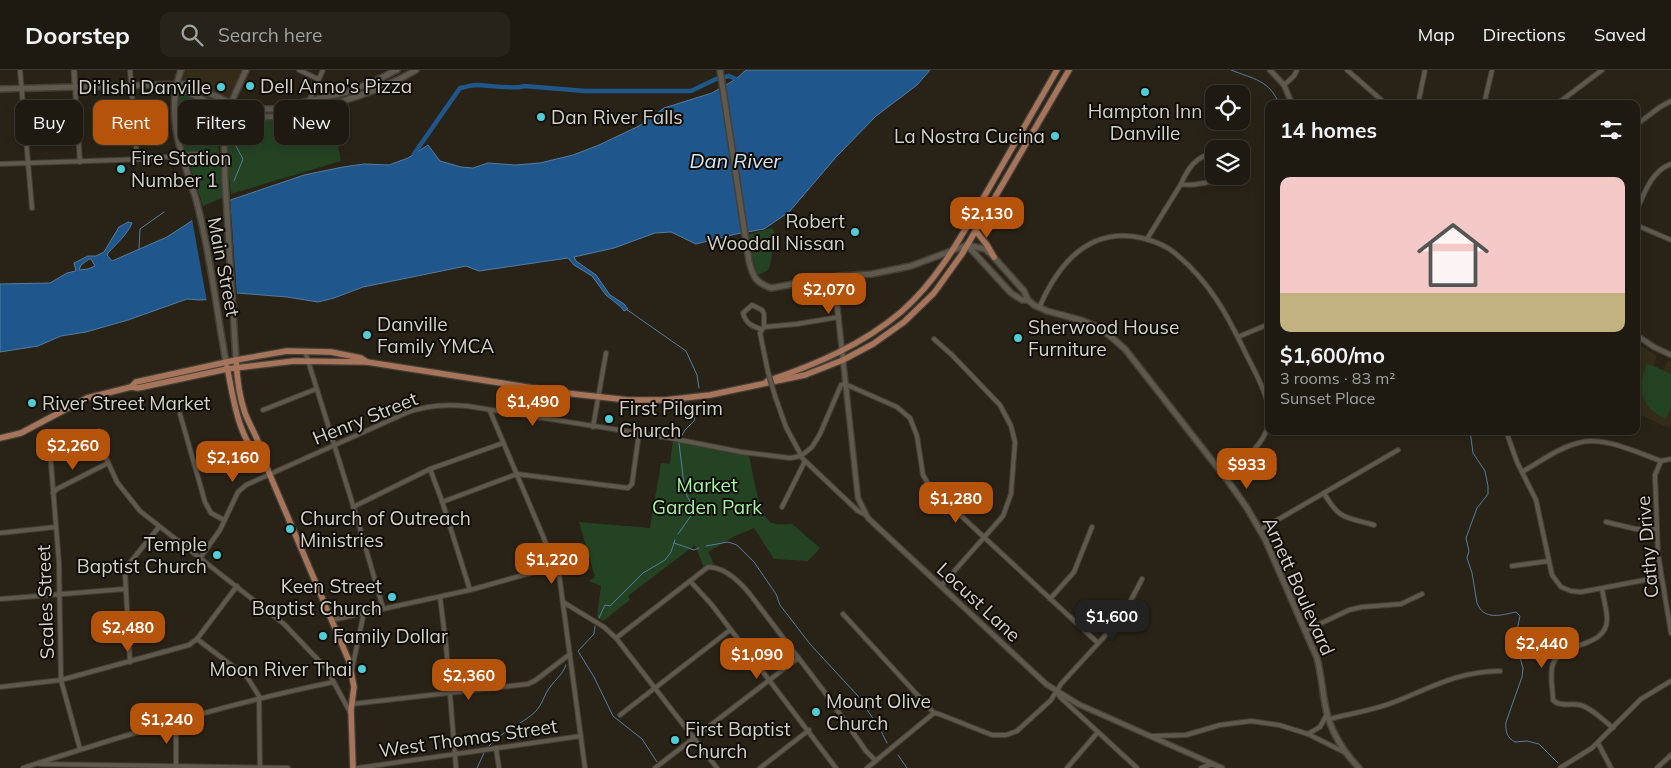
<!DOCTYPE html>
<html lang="en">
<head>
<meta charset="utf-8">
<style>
  body { margin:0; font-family:Mulish,sans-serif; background:#27231a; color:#f1f3f6; height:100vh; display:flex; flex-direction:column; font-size:19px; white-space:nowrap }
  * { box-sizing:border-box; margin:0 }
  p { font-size:16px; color:#a1a19f }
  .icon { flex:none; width:28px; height:28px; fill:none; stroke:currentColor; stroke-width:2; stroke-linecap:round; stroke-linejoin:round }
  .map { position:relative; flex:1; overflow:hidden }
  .side { position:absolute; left:1265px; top:30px; width:375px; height:335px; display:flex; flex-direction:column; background:#1f1a11; border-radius:10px; box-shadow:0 2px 12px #0003,0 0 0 1px #3c3831 }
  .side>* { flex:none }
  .guide { position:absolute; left:15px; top:30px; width:475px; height:45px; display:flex; gap:10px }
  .buttons { position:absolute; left:1205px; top:15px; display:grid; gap:10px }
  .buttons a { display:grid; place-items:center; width:45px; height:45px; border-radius:10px; background:#1f1a11; box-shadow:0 2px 12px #0003,0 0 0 1px #3c3831; font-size:25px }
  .price { position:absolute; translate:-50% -42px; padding:0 11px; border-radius:10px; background:#b45309; color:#fff; font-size:16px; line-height:32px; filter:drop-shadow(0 1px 2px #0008) }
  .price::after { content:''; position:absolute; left:50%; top:30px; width:15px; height:11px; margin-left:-8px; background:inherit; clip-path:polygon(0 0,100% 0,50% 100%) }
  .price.on { background:#222; color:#fff }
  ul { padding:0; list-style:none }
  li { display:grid; align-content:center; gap:10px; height:265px; padding:0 15px }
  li+li { border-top:1px solid #3c3831 }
  li span { display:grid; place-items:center; height:155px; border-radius:10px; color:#555 }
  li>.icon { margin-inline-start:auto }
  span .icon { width:90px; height:90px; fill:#fffc; stroke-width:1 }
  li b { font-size:21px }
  h2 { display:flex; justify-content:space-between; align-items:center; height:60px; padding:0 15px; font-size:21px }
  .tag { padding:0 18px; border-radius:10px; background:#1f1a11; box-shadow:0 2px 12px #0003,0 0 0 1px #3c3831; font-size:18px; line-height:45px }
  .tag.on { background:#b45309; color:#fff }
  header { display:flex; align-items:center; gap:30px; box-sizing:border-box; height:70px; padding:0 25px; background:#1f1a11; border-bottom:1px solid #3c3831 }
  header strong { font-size:24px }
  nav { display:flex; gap:28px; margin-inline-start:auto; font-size:18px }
  .search { width:350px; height:45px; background:#27231a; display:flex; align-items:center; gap:12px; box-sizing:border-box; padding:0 18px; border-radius:10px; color:#a1a19f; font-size:19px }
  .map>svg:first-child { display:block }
</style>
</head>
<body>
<header>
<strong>Doorstep</strong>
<div class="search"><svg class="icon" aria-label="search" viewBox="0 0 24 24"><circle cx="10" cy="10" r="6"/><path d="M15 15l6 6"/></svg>Search here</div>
<nav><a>Map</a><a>Directions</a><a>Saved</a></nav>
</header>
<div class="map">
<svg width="1671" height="698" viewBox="0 0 1671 698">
  <rect width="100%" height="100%" fill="#292317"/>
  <!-- built -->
  <g fill="#342b19">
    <path d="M 184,0 L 243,0 L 230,31 L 179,13 Z"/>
    <path d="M 1636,273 L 1657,286 L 1653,296 L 1663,300 L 1668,290 L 1671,291 L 1671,354 L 1669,358 L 1636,343 Z"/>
  </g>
  <!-- green -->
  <g fill="#244323">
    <path d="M 183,23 L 223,40 L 218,73 L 224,127 L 203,136 C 201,130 199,123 197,117 C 189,90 175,67 177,37 C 178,31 178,27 183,23 Z"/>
    <path d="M 332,46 L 341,91 L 231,124 C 230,109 221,64 233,54 C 239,49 245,51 252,52 Z"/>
    <path d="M 772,158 L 778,169 C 776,174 772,179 772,184 C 769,199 772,200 757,205 L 747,165 Z"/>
    <path d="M 1647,293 L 1671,304 L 1671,338 L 1665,349 C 1639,335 1637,319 1647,293 Z"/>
    <path d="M 673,370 L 749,386 C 753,400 758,447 772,453 C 777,455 786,454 792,454 L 820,478 L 808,491 L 774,489 L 754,458 L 735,466 L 708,482 L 714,494 L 704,498 L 695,475 L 628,526 L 630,530 L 603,551 L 597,547 L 601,516 L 589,511 L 595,507 L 579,452 L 650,458 L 661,393 L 670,394 Z"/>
  </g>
  <!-- water -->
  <g fill="#1f578c" stroke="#567c9f" fill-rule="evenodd">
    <path d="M 746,0 L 930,0 L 917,15 L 876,46 L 837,86 L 789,142 L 764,159 L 736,164 L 696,174 L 671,162 L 655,163 L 614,178 L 574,187 L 576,191 L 596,205 L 610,225 L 624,234 L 628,239 L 624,241 L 621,237 L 606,225 L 592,206 L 574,195 L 568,188 L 479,201 L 466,196 L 363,217 L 334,228 L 318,232 L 287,227 L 237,223 L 221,229 L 199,230 L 187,229 L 128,250 L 86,262 L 61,266 L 38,276 L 0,282 L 0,214 L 50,213 L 67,203 L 76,201 L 74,193 L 88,186 L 96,186 L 104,182 L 119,157 L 128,152 L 132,153 C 127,165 116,174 108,183 L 107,185 L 112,191 L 167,167 L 216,135 L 304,105 L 343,97 L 364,94 L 389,95 L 408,88 L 428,75 L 440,91 L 461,97 L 473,98 L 488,93 L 515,95 L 540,93 L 573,85 L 599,75 L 639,56 L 664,38 L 712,23 L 736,9 ZM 89,189 L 91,189 L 95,196 L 88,199 L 79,200 L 81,195 Z"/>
    <circle cx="210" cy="67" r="6"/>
  </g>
  <!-- pier -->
  <path fill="#292317" d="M 230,128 L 237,226 L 221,232 L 207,232 L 192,149 L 215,133 Z"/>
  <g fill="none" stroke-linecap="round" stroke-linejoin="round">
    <!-- stream -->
    <g stroke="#567c9f" stroke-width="1">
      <path d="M 1231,0 C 1253,9 1270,10 1279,34"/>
      <path d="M 234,111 L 243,89 L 236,76"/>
      <path d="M 139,179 L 140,159 L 164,142"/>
      <path d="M 626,239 L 686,281 L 697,305 L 699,318"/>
      <path d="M 1470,361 L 1473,383 L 1485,401 L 1488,416 L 1488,424 L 1477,438 L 1466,468 L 1469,481 L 1467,488 L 1472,503 L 1477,533 C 1484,551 1501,545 1516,542 L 1520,546 L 1515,570 L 1523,598 L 1522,607 L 1506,652 C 1505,661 1507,668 1515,672 L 1527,671 L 1539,674 L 1558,693"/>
      <path d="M 681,367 L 685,360 L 694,351 L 697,336"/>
      <path d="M 678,464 L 695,440 L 687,426 L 684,414 L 679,373"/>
      <path d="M 674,473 L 694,480 L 699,478"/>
      <path d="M 706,476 L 728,472 L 737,475 L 754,492 L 776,524 L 780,535 L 810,574 L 858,626 L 880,659 L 887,673"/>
      <path d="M 599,548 L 605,535 L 610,536 L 643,503 L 665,490 L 671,482 L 675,470"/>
      <path d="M 595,556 L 594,564 L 578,581 L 594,607 L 613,646 L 642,669 L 657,692"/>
      <path d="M 489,676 C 501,661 522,655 536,641 C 543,633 544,625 550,617 C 556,609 563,604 566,595"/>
      <path d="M 898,685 L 907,698"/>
      <path d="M 477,698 L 484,683"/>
    </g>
    <!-- canal -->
    <path stroke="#1f578c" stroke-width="4.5" d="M 414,84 L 460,18 C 466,17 471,15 476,15 C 488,15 517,20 524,16 L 585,21 L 691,21 L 716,9 L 729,6 L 736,9"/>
    <defs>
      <g id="minor">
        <path d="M 20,0 L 32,138"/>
        <path d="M 130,0 L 137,89"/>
        <path d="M 299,0 L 318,9"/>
        <path d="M 1347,0 L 1386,34"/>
        <path d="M 1284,15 L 1294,6 L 1297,0"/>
        <path d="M 75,17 L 80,92"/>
        <path d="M 1418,34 L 1425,0"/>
        <path d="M 1484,34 L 1492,0"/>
        <path d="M 1557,34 L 1602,0"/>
        <path d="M 309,40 L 308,33 L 323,0"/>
        <path d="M 1636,55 L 1660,37 L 1671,31"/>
        <path d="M 1214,83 C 1196,86 1188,98 1181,114 C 1188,117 1220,111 1228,106"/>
        <path d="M 0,94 L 146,89 L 204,83"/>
        <path d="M 1636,142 C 1644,124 1651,101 1671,94"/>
        <path d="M 1636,155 L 1671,170"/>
        <path d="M 1147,169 L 1181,114"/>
        <path d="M 1039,238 C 1058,194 1089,156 1142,168 C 1154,171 1166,175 1176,184 C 1210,212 1228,246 1247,286 C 1255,302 1265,319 1269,338"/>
        <path d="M 764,257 L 797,254 L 839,247"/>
        <path d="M 761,259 C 751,256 746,253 743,243 L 752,235 L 762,240 L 764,244 L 764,257 L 760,263 L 768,302"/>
        <path d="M 1238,267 L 1269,254"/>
        <path d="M 934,269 L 952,285 L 1000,335 L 1011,356 L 1015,372 L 1011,424 L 1003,446 L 941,516"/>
        <path d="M 305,281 L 357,448 L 383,538"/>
        <path d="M 775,326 L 786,357 L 803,389 L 858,441 L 866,445"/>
        <path d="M 263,340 L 316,319"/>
        <path d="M 490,341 L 559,504 L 585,698"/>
        <path d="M 180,344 L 205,432 L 211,443 L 224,450"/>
        <path d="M 593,357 L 606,283"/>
        <path d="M 99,361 L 106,388 L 117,412 L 140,441 L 284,554 L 326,598 L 350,642"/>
        <path d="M 1506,361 L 1517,392 L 1536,430 L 1552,505 L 1561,517 L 1571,521 L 1581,522 L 1661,507"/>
        <path d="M 50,381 L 59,493 L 61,610 L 80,679"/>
        <path d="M 1661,391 L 1655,405 L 1658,484 L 1671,563"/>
        <path d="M 430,399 L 442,431 L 470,520"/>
        <path d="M 1522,402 C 1540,392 1558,378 1578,373 C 1602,365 1638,383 1661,391 L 1671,389"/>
        <path d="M 1223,404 C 1242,390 1263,378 1269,353"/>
        <path d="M 53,423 L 57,419 L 108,393"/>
        <path d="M 1324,423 C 1339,450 1346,447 1374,455"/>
        <path d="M 442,432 L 517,404 L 628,418 L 632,414 L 639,363"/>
        <path d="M 353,437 L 430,399 L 503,373"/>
        <path d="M 782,437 L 805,391"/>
        <path d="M 1606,452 L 1636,459 L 1657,459"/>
        <path d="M 1260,460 L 1398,380"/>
        <path d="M 0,463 L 56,457"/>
        <path d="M 200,488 L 220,460 L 238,422 L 246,415 L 406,343 C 426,335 446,334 467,336 L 670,368 L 741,382 L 790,388 L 801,386 L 812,377 L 820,364 L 841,315 L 845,314 L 897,337 L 910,348 L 917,366 L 923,405 L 930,417 L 1098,573"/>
        <path d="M 1512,496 L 1549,491"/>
        <path d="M 690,511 L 712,535 L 836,698"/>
        <path d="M 1602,518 C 1603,528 1607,539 1607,549 C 1607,579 1561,571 1553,594 C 1549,605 1553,619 1553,630 C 1559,637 1571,633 1580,635 C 1592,638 1604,651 1613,658"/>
        <path d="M 440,527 L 446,575 L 456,698"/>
        <path d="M 0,529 L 125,519"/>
        <path d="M 1050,529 L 1074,502 L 1092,457"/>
        <path d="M 563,532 L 604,557 L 616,568 L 717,698"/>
        <path d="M 843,544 L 934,643 L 939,644 L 992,665 L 1006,665 L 1017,661 L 1051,630 L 1061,614 L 1115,555 L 1128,536 L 1142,509"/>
        <path d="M 332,550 L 470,520 L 556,496"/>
        <path d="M 1305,561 L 1349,540 L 1362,537 L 1401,534 L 1422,524"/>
        <path d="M 616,568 L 708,497 C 724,497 739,511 749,523 L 823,620 L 866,681 L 876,691"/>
        <path d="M 197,569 L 247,607 L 259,626 L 260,698"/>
        <path d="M 130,592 L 125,503 L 128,495 L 159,457"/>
        <path d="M 352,599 L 364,542"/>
        <path d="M 0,617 L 61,610 L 189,575 L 197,569 L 237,516"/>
        <path d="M 1057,622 L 1060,627 L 1137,698"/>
        <path d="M 352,634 L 528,614 L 536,610 L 570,584"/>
        <path d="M 620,645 L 730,560"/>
        <path d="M 1329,649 C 1349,644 1369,641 1389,634 C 1430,619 1453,602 1500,601"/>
        <path d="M 176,652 L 176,697"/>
        <path d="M 1308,664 L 1346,683"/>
        <path d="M 1152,666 L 1186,665 L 1220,655 L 1251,651 L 1279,655 L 1308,664 L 1320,657 L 1327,644"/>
        <path d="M 1598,673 L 1611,698"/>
        <path d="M 496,678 L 499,698"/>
        <path d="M 40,694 L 288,698"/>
        <path d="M 23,698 C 125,665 229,633 334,612"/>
        <path d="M 358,698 L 581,666"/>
        <path d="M 655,698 L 798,588"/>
        <path d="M 760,698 L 809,660"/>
        <path d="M 867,698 L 934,643"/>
        <path d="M 1067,698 L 1098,662"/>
        <path d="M 1201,698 L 1212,694"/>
        <path d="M 1560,698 L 1592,678 L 1641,629 L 1671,611"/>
        <path d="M 1657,698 L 1671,685"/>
      </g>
      <g id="tertiary">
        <path d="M 74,0 L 75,17"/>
        <path d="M 1270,0 L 1284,15 L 1292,34"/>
        <path d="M 834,207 L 858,428 L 868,448 L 1046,614 L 1078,634 L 1222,698"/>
        <path d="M 1636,265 L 1654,277 L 1671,285"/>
      </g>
      <g id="secondary">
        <path d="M 181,0 C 165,45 181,83 195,126 C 199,138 201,151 204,164 C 213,206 218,249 226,292"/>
        <path d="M 720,0 L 749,191 C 753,207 756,213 771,218 L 840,206 L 872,204 L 911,196 L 967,175 L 985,179 L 991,184 L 1024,221 L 1028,230 L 1034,235 L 1047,241 L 1081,250 L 1097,257 L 1110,266 L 1125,279 L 1228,411 L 1247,438 L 1265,469 L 1317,588 C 1321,603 1322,618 1325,634 C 1329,659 1342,680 1359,698"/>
        <path d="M 176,15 C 200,29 223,41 250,46 C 272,49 292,44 313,39 C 350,30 384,19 416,0"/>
        <path d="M 0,19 L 188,14 L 231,33 L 256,39 L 275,39 L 347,22 L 375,11 L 397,0"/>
        <path d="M 967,175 L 1011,223 L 1022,230 L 1028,230"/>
        <path d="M 236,290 L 225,110 L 224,69 L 231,33 L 246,0"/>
      </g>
      <g id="primary">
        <path d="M 976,161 L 987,175 L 994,187"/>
        <path d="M 236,290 C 237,308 239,326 245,343 C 251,359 262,374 264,391 L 349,591 L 354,617 L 351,640 L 353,698"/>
        <path d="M 227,297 C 233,325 238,373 264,391"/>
        <path d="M 767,311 C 815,295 862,275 901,242 C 938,210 961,167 985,125 C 1009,83 1033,42 1057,0"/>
        <path d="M 131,317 L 138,318 L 227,299 L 294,291 L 367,292 L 565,323 L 628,330 L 665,330 L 710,325 L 805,305 L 843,290 L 873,274 L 904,252 L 934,223 L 962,184 L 1069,0"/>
        <path d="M 0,368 L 21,363 L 87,328 L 131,317 L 136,312 L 236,290 L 287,281 L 331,282 L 361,288 L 367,292"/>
      </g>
    </defs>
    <!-- minor casing -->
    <use href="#minor" stroke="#443f37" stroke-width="6"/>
    <!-- tertiary casing -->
    <use href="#tertiary" stroke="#443f37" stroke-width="7"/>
    <!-- secondary casing -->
    <use href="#secondary" stroke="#443f37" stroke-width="8"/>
    <!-- primary casing -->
    <use href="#primary" stroke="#443f37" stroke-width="8"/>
    <!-- minor -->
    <use href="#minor" stroke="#5f584c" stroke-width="4"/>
    <!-- tertiary -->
    <use href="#tertiary" stroke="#5f584c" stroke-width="4.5"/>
    <!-- secondary -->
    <use href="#secondary" stroke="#5f584c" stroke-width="5"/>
    <!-- primary -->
    <use href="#primary" stroke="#a6745a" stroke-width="5.5"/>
    <defs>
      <path id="minor-bridge" d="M 768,302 L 775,326"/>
    </defs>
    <!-- minor-bridge casing -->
    <use href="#minor-bridge" stroke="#443f37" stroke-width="6" stroke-linecap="butt"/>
    <!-- minor-bridge -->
    <use href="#minor-bridge" stroke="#5f584c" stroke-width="4"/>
  </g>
  <!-- markers -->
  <g fill="#51ccd5" stroke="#0f0c08" stroke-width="2">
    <circle cx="250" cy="16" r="5"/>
    <circle cx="221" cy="17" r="5"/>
    <circle cx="1145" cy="22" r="5"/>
    <circle cx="541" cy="47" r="5"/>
    <circle cx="1055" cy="66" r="5"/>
    <circle cx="121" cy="99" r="5"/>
    <circle cx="855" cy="162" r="5"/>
    <circle cx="367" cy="265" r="5"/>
    <circle cx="1018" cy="268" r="5"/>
    <circle cx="32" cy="333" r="5"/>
    <circle cx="609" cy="349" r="5"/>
    <circle cx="290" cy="459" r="5"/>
    <circle cx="217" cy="485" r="5"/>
    <circle cx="392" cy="527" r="5"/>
    <circle cx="323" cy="566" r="5"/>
    <circle cx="362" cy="599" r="5"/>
    <circle cx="816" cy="642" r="5"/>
    <circle cx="675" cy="670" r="5"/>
  </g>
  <g text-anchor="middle" stroke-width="4" stroke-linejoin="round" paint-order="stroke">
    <!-- poi labels -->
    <g font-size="19" fill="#d5d1ca" stroke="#0f0c08" text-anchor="start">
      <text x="260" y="23">Dell Anno's Pizza</text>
      <text x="211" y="24" text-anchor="end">Di’lishi Danville</text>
      <text x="1145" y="48" text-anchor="middle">Hampton Inn<tspan x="1145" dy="22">Danville</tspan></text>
      <text x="551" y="54">Dan River Falls</text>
      <text x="1045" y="73" text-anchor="end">La Nostra Cucina</text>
      <text x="131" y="95">Fire Station<tspan x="131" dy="22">Number 1</tspan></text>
      <text x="845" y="158" text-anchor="end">Robert<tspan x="845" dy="22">Woodall Nissan</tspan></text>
      <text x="377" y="261">Danville<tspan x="377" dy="22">Family YMCA</tspan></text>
      <text x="1028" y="264">Sherwood House<tspan x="1028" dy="22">Furniture</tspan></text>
      <text x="42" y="340">River Street Market</text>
      <text x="619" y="345">First Pilgrim<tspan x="619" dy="22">Church</tspan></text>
      <text x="300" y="455">Church of Outreach<tspan x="300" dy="22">Ministries</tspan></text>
      <text x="207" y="481" text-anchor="end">Temple<tspan x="207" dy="22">Baptist Church</tspan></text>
      <text x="382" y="523" text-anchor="end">Keen Street<tspan x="382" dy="22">Baptist Church</tspan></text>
      <text x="333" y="573">Family Dollar</text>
      <text x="352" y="606" text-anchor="end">Moon River Thai</text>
      <text x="826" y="638">Mount Olive<tspan x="826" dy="22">Church</tspan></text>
      <text x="685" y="666">First Baptist<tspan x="685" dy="22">Church</tspan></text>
    </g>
    <!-- street labels -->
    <g font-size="19" fill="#d5d1ca" stroke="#0f0c08">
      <text transform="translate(224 197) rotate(79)" y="7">Main Street</text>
      <text transform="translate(365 348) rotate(-22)" y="7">Henry Street</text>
      <text transform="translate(1647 477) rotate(-95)" y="7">Cathy Drive</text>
      <text transform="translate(1299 516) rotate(66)" y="7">Arnett Boulevard</text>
      <text transform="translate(45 532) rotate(-92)" y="7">Scales Street</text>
      <text transform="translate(979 532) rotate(43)" y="7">Locust Lane</text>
      <text transform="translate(468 668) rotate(-8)" y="7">West Thomas Street</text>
    </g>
    <!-- park labels -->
    <g font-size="19" fill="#a5f3a0" stroke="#0f0c08">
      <text x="707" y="422">Market<tspan x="707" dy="22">Garden Park</tspan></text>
    </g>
    <!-- water labels -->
    <g font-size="20" font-style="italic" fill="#d7e6f6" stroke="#0f0c08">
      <text x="735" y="98">Dan River</text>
    </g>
  </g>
</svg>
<div class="buttons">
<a><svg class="icon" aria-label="locate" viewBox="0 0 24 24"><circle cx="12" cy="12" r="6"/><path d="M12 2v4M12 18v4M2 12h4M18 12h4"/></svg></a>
<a><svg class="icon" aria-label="layers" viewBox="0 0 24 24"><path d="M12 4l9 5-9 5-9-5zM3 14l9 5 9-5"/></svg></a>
</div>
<b class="price" style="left:987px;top:169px">$2,130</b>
<b class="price" style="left:829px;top:245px">$2,070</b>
<b class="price" style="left:533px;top:357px">$1,490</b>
<b class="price" style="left:73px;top:401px">$2,260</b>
<b class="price" style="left:233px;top:413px">$2,160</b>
<b class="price" style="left:1247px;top:420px">$933</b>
<b class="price" style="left:956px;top:454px">$1,280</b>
<b class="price" style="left:552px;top:515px">$1,220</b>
<b class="price on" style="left:1112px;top:572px">$1,600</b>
<b class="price" style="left:128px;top:583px">$2,480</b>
<b class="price" style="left:1542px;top:599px">$2,440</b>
<b class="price" style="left:757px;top:610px">$1,090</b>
<b class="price" style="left:469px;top:631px">$2,360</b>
<b class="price" style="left:167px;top:675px">$1,240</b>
<div class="guide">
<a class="tag">Buy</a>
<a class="tag on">Rent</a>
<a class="tag">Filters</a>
<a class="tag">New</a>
</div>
<section class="side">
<h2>14 homes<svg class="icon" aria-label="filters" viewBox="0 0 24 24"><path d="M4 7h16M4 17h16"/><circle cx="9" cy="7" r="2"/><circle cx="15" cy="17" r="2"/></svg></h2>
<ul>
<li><span style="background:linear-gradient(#f6c9c9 75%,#c2b280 0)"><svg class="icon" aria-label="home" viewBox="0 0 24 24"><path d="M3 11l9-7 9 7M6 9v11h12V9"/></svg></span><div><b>$1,600/mo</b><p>3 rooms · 83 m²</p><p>Sunset Place</p></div></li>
</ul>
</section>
</div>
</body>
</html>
